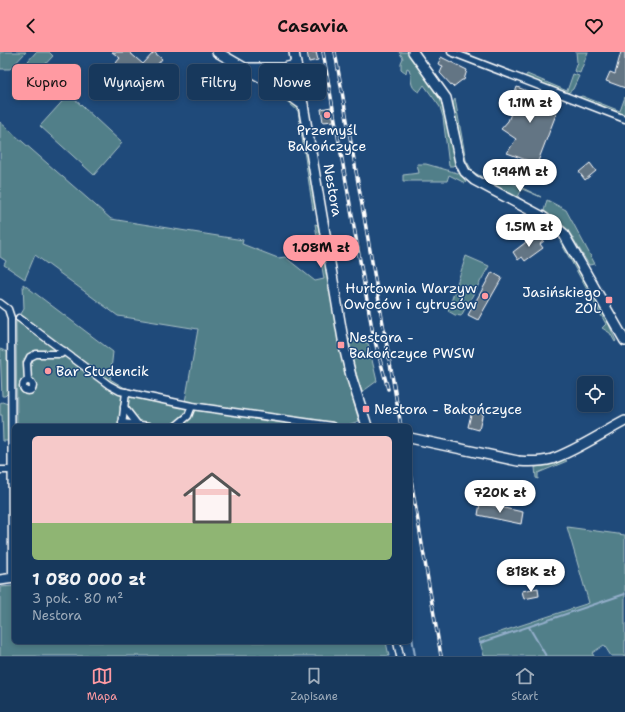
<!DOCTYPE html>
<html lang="pl">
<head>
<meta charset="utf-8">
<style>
  body { margin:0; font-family:"Shantell Sans",sans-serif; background:#244365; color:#f1f3f6; height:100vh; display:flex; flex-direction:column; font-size:15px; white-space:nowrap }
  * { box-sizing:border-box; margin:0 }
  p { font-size:13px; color:#9eacbb }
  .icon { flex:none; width:22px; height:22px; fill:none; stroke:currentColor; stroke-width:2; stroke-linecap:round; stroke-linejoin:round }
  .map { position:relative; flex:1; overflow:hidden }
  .panel { position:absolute; left:12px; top:372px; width:400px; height:220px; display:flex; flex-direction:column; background:#17385c; border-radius:6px; box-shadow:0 2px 6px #0003,0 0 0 1px #365272 }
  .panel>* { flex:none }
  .top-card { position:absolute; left:12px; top:12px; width:400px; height:36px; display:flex; gap:8px }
  .tools { position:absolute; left:577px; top:324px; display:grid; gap:8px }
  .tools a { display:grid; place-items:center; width:36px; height:36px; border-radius:6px; background:#17385c; box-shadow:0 2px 6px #0003,0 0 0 1px #365272; font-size:20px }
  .price { position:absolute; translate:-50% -34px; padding:0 9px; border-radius:14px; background:#fff; color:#222; font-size:13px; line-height:26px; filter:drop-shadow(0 1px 2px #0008) }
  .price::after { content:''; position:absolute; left:50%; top:24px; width:12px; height:9px; margin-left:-6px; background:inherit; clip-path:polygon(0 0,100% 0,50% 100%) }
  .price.selected { background:#ff9aa2; color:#111 }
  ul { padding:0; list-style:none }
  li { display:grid; align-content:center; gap:8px; height:212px; padding:0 20px }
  li span { display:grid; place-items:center; height:124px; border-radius:6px; color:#555 }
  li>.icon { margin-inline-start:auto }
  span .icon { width:72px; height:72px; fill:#fffc; stroke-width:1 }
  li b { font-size:17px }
  .chip { padding:0 14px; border-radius:6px; background:#17385c; box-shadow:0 2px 6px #0003,0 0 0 1px #365272; font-size:14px; line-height:36px }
  .chip.selected { background:#ff9aa2; color:#111 }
  header { display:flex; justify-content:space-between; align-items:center; height:52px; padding:0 20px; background:#ff9aa2; color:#111; font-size:18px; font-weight:600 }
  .tab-bar { display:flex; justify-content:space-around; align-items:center; height:56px; border-top:1px solid #365272; background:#17385c; font-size:11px; color:#9eacbb }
  .tab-bar a { display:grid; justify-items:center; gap:2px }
  .tab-bar .selected { color:#ff9aa2 }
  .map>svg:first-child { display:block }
</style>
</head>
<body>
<header><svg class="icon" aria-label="back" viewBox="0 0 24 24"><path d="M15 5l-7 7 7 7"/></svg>Casavia<svg class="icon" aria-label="heart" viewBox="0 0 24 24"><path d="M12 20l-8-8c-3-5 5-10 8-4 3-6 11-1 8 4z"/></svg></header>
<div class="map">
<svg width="625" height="604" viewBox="0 0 625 604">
  <rect width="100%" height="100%" fill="#1f4a7a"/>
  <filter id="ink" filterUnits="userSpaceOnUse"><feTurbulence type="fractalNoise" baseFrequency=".025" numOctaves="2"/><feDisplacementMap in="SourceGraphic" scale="8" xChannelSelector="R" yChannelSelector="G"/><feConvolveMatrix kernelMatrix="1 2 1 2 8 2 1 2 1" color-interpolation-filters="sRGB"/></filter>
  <g filter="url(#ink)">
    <!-- green -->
    <g fill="#517f89" stroke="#a8bfc4">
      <path d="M 0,0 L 26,0 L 10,17 L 0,17 Z"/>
      <path d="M 36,0 L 49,0 L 53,4 L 39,19 L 28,9 Z"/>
      <path d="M 399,0 L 409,0 L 442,47 L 456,111 L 453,114 L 449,114 L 443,65 L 440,55 L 424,33 L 419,40 C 408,35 413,26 409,17 L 407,16 L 406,21 L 401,17 L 401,11 L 403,6 Z"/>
      <path d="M 576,0 L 588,0 L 580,21 L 574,19 L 577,10 Z"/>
      <path d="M 527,22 L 567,39 L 573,22 L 579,24 L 573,37 L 568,41 L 525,25 Z"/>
      <path d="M 69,42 L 122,91 L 94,123 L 40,74 Z"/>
      <path d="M 281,44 L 293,50 L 300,57 L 316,155 L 313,158 L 298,59 Z"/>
      <path d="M 582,44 L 620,59 L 625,45 L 625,64 L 581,47 L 579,45 Z"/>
      <path d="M 455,47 L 466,108 L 473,120 L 482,125 L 480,126 L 469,118 L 465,110 L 453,51 Z"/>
      <path d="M 0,70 L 111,167 L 243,188 L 242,192 L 278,206 L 285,205 L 315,229 L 324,227 L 315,172 L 318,173 L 346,324 L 359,369 L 345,374 L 17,374 L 16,270 L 24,257 L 23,232 L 113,300 L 110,327 L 125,336 L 185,350 L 198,277 L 118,264 L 35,203 L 25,227 L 4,213 L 6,209 L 0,205 Z"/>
      <path d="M 417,112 L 426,112 L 461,122 L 466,130 L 465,131 L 449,123 L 447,129 L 403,129 L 403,123 L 419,121 Z"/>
      <path d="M 500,125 L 541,145 L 522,137 L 518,145 L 529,152 L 488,130 L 488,128 L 497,132 Z"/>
      <path d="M 547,148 L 566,158 L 595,212 L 589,213 L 571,183 L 561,171 L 544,159 Z"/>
      <path d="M 562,187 L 605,263 L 616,289 L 615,290 L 610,281 L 602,276 L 606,272 L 560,189 Z"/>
      <path d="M 466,204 L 489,214 L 461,264 L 455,263 L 448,259 Z"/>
      <path d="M 354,284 L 361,289 L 368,291 L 377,329 L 362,340 L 353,311 L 349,288 Z"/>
      <path d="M 0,297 L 8,300 L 8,341 L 5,344 L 2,344 Z"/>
      <path d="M 2,350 L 8,352 L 9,389 L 3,389 L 2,363 L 0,363 L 0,351 Z"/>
      <path d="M 564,407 L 567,409 L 538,421 L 538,427 L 536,426 L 535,415 L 549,413 Z"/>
      <path d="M 567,475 L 625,483 L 625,604 L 611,604 L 604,593 L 592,601 L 594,604 L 484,604 L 479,587 L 589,551 Z"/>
      <path d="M 14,534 L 14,590 L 386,590 L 389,604 L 0,604 L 0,535 Z"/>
    </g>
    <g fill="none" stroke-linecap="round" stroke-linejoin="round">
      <!-- stream -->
      <g stroke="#93aeca" stroke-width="2">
        <path d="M 410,572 L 415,604"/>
        <path d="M 529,575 L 546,604"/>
        <path d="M 480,591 L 625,542"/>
      </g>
    </g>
    <!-- building -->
    <g fill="#647484" stroke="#fff">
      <path d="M 112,0 L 129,0 L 143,12 L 154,0 L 162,7 L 148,24 L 144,20 L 140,25 L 127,13 L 118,23 L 111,17 L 120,6 Z"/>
      <path d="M 307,0 L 316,0 L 318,8 L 309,10 Z"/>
      <path d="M 621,0 L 625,0 L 625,36 L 606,29 L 610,20 L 615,22 Z"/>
      <path d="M 441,5 L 467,18 L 464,28 L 462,28 L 453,35 L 440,21 L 443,14 L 438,12 Z"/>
      <path d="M 517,35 L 560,52 L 537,112 L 507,101 L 516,87 L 501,77 L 508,69 L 514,54 L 516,47 L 513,46 Z"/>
      <path d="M 331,55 L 334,69 L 323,70 L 321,57 Z"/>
      <path d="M 590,111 L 596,119 L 585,128 L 579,120 Z"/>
      <path d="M 538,181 L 544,189 L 540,192 L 543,196 L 525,209 L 522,205 L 518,208 L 513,200 Z"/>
      <path d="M 492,220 L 502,226 L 478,268 L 468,263 Z"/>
      <path d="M 472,358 L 483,360 L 479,378 L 468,375 Z"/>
      <path d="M 480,451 L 523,460 L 521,472 L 478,463 Z"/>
      <path d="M 538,536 L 539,544 L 524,547 L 522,539 Z"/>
    </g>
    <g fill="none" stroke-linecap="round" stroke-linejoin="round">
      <defs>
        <g id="street">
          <path d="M 451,0 L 625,67"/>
          <path d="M 0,251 L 8,257 L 11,266 L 12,526"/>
          <path d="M 19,266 L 109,333 L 120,339 L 192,354 L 333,374"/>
          <circle cx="28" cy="334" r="5"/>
          <path d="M 28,329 L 27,311 L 30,305 L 36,302 L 61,302 L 64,299"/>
          <path d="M 124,355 L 138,373"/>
          <path d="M 122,371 L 149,374"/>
          <path d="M 122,374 L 126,340"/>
          <path d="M 176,374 L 188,364 L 192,354"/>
          <path d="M 0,418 L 13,418"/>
          <path d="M 397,590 L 400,604"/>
        </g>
        <g id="secondary">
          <path d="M 217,0 L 281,37 L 303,53"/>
          <path d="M 294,0 L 345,299 L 351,324 L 367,374"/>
          <path d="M 413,0 L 446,46 L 460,110 L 465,120 L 474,128 L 543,165 L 563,181 L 625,289"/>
          <path d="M 248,16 L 283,16 L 296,13"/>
          <path d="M 410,386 L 518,409 C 529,410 541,410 552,407 C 577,398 602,381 625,369"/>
          <path d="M 0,528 L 14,526"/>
        </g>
      </defs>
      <!-- street casing -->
      <use href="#street" stroke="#fff" stroke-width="9"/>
      <!-- secondary casing -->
      <use href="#secondary" stroke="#fff" stroke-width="12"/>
      <!-- street -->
      <use href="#street" stroke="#1f4a7a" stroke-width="6"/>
      <!-- secondary -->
      <use href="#secondary" stroke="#1f4a7a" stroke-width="9"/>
      <defs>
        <g id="rail">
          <path d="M 323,0 L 373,282 L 388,337"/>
          <path d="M 335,0 L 401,374"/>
          <path d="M 410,422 L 441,604"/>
        </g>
      </defs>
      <!-- rail casing -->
      <use href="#rail" stroke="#fff" stroke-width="3.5"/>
      <!-- rail -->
      <use href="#rail" stroke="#1f4a7a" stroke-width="2" stroke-dasharray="6" stroke-linecap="butt"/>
    </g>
  </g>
  <!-- markers -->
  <g fill="#ff9aa2" stroke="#1f4a7a" stroke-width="1.5">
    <circle cx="327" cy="63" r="4"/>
    <circle cx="485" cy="244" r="4"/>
    <rect x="605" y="244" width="8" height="8" rx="2"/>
    <rect x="337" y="289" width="8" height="8" rx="2"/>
    <circle cx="48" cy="319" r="4"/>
    <rect x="362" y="353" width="8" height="8" rx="2"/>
  </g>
  <g text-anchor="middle" stroke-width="3" stroke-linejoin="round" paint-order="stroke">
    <!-- poi labels -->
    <g font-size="14" fill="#fff" stroke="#1f4a7a" text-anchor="start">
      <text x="327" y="83" text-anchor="middle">Przemyśl<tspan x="327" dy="16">Bakończyce</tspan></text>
      <text x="477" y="241" text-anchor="end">Hurtownia Warzyw<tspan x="477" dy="16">Owoców i cytrusów</tspan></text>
      <text x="601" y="245" text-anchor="end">Jasińskiego<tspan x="601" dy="16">ZOL</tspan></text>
      <text x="349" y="290">Nestora -<tspan x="349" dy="16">Bakończyce PWSW</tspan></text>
      <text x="56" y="324">Bar Studencik</text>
      <text x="374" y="362">Nestora - Bakończyce</text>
    </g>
    <!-- street labels -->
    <g font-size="14" fill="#fff" stroke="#1f4a7a">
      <text transform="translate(333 138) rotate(80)" y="5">Nestora</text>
    </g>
  </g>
</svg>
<div class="tools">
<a><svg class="icon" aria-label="locate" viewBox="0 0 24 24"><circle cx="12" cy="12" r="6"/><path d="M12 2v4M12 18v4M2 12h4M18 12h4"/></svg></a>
</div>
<b class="price" style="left:530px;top:72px">1.1M zł</b>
<b class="price" style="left:520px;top:141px">1.94M zł</b>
<b class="price" style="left:529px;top:196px">1.5M zł</b>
<b class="price selected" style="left:321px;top:217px">1.08M zł</b>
<b class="price" style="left:500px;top:462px">720K zł</b>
<b class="price" style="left:531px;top:541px">818K zł</b>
<div class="top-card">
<a class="chip selected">Kupno</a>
<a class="chip">Wynajem</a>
<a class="chip">Filtry</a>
<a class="chip">Nowe</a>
</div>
<section class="panel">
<ul>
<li><span style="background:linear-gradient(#f6c9c9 70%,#8fb573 0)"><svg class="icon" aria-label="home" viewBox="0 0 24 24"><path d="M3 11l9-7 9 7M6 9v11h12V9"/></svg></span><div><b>1 080 000 zł</b><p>3 pok. · 80 m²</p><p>Nestora</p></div></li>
</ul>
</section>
</div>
<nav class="tab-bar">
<a class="selected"><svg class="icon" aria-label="map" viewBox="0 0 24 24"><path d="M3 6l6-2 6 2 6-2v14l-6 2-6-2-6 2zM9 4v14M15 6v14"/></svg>Mapa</a>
<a><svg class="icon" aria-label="saved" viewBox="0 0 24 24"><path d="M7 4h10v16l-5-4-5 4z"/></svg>Zapisane</a>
<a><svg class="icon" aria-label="home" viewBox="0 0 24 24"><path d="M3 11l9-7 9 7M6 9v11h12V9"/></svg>Start</a>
</nav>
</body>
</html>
